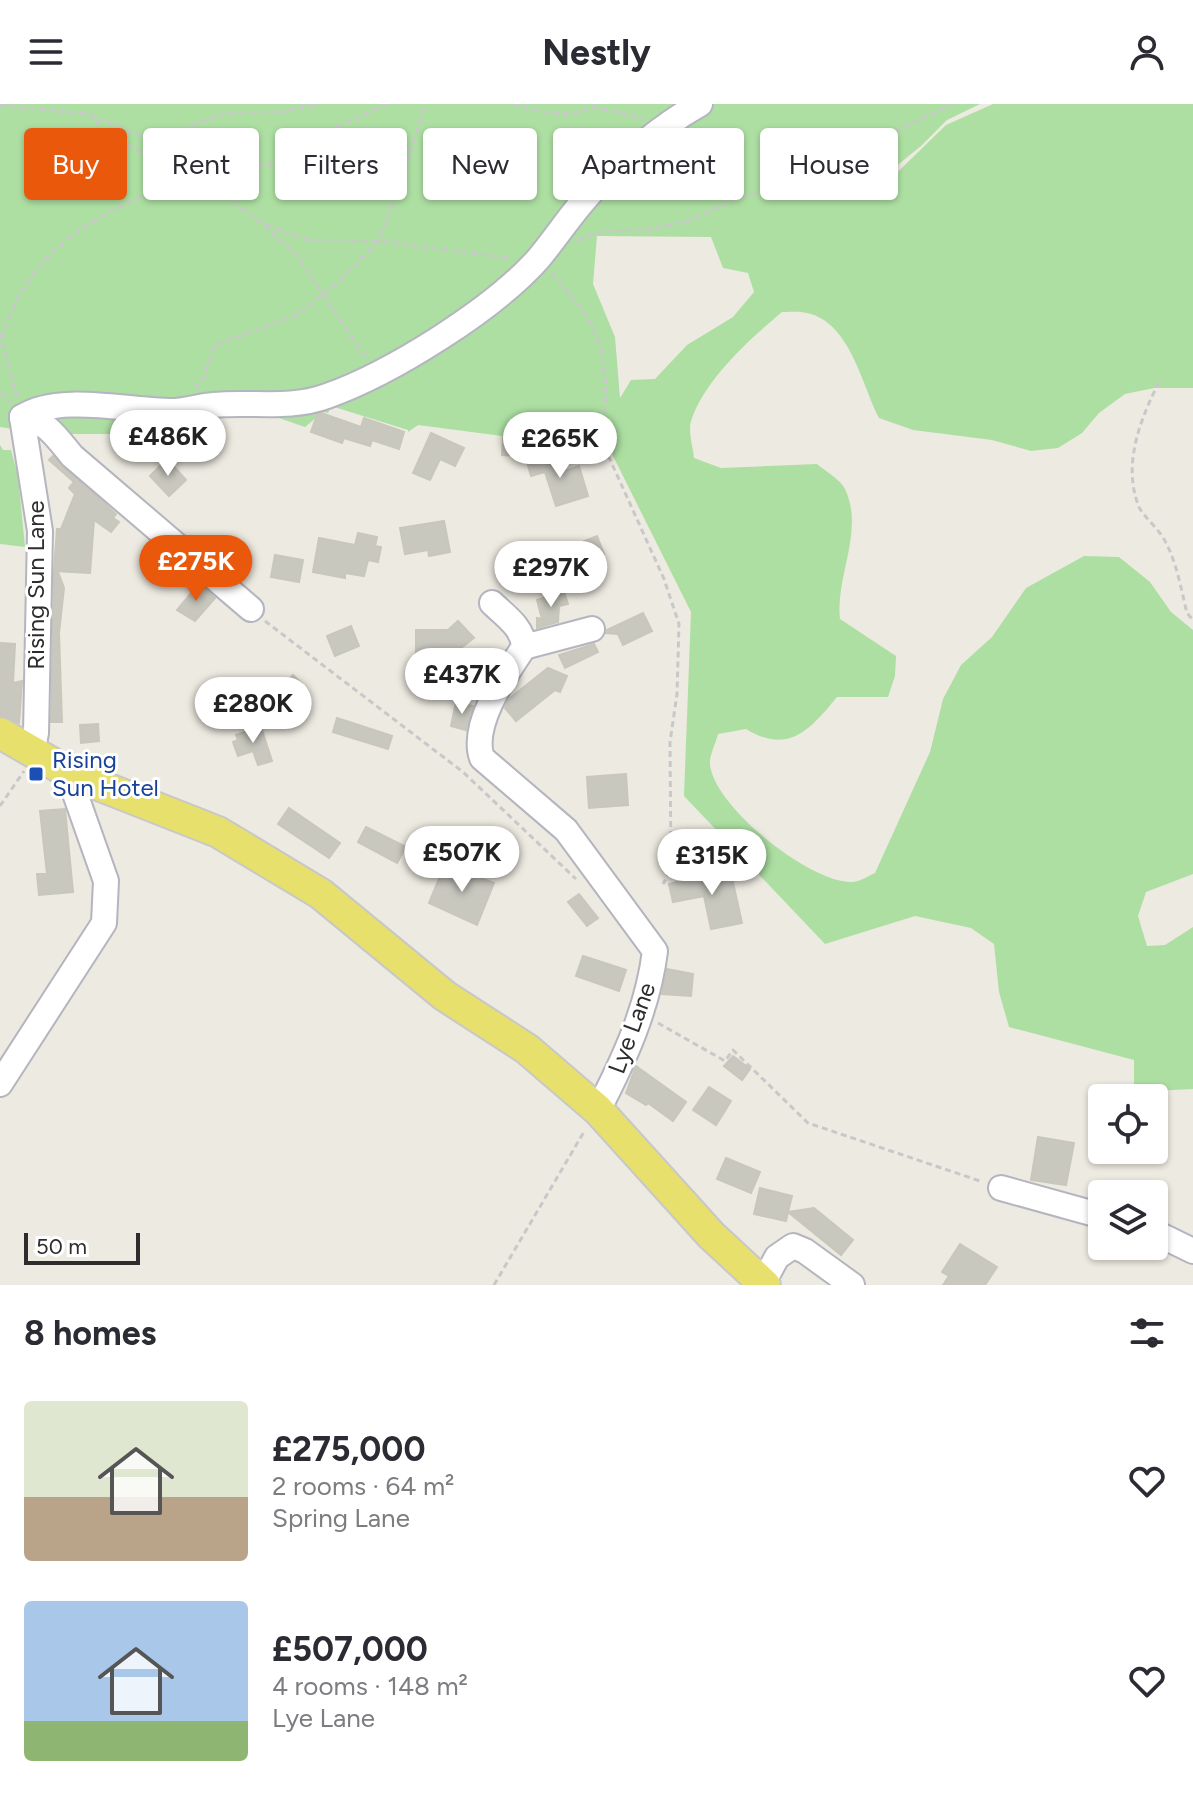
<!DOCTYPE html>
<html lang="en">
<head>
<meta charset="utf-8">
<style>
  body { margin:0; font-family:Figtree,sans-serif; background:#f7f7f7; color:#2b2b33; height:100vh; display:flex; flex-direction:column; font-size:30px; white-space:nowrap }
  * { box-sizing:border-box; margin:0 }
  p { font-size:26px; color:#7c7c81 }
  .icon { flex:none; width:44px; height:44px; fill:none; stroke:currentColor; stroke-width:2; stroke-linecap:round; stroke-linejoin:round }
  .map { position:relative; height:1181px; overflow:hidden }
  .side { display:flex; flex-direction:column; background:#fff; flex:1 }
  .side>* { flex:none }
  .banner { position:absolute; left:24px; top:24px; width:1146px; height:72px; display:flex; gap:16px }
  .fabs { position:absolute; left:1088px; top:980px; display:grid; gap:16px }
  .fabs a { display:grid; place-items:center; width:80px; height:80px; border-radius:8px; background:#fff; box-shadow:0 2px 6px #0004; font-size:40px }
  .scale { position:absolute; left:24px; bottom:20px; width:116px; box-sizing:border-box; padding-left:8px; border:4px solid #2d2d2d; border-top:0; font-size:22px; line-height:28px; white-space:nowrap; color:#2d2d2d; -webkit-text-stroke:6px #fff; paint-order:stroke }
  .price { position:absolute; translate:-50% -68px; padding:0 18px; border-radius:28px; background:#fff; color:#222; font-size:26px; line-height:52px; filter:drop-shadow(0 2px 4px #0008) }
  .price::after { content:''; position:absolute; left:50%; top:48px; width:24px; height:18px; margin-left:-12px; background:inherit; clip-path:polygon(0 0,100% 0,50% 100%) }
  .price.selected { background:#ea580c; color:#fff }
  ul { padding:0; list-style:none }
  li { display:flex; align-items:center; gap:24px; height:200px; padding:0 24px }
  li span { display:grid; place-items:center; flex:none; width:224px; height:160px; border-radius:8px; color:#555 }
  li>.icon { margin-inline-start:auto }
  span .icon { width:96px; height:96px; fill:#fffc; stroke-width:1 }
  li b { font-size:34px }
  h2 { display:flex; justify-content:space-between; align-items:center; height:96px; padding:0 24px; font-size:34px }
  .chip { padding:0 28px; border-radius:8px; background:#fff; box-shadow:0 2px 6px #0004; font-size:28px; line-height:72px }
  .chip.selected { background:#ea580c; color:#fff }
  header { display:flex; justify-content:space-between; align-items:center; height:104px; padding:0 24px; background:#fff; font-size:36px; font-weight:700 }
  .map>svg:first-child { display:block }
</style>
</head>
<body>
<header><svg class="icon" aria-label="menu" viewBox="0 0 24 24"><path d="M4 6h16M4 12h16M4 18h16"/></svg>Nestly<svg class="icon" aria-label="person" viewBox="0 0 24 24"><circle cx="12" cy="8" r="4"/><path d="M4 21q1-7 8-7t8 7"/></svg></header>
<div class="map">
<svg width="1193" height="1181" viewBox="0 0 1193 1181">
  <rect width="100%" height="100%" fill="#edeae1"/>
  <!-- green -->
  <g fill="#addfa2" fill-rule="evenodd">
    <path d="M 0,0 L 980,0 L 947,16 L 921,42 L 878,77 L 875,90 L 946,21 L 993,0 L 1193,0 L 1193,284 L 1154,284 L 1125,290 L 1099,309 L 1082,329 L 1058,344 L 1031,347 L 992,336 L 913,326 L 879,314 C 862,281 850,218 807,209 C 799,207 789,208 782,208 C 749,236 705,275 691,317 C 688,328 693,343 694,354 L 721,364 L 817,360 C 825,367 841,376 845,385 C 865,426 835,473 840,515 L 896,552 L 895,572 L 888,593 L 837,593 C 810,626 788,651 746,625 L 718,630 C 716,639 709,652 710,660 C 713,702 810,779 852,778 C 859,778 868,772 875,769 L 930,648 L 943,595 L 961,561 L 992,533 L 1026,484 L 1084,452 L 1119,453 L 1150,478 L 1171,508 L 1193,526 L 1193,770 L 1146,788 L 1138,812 L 1147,842 L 1165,841 L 1193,823 L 1193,985 L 1134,988 L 1134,956 L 1009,923 L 999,888 L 994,840 L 971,824 L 915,812 L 825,840 L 684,692 L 691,508 L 607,340 L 611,338 L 532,334 L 530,345 L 502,343 L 502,332 L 418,321 L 408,328 L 408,326 L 331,302 L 328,309 L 323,308 L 305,323 L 273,312 L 208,313 L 191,330 L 44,330 L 0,323 ZM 597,132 L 711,133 L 723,164 L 748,169 L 754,188 L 733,213 L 687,241 L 655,275 L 631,276 L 620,294 L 615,233 L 593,180 Z"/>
    <path d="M 0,341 L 3,346 L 11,346 L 18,372 L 25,443 L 0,440 Z"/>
  </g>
  <!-- building -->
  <g fill="#c9c8bf" stroke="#c9c6bb" stroke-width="2">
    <path d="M 321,309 L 361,323 L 364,314 L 404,328 L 399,345 L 372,336 L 370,342 L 344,334 L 342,339 L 311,328 L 317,311 Z"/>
    <path d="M 203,317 L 208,317 L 221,329 L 198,352 L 184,337 Z"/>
    <path d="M 431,329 L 464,344 L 455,362 L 440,355 L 430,376 L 413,369 Z"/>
    <path d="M 503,335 L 524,336 L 523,352 L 502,351 Z"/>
    <path d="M 553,350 L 559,369 L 579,362 L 588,392 L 556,402 L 545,368 L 531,372 L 527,358 Z"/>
    <path d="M 53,352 L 116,410 L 113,414 L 119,418 L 111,428 L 94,416 L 90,469 L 54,467 L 57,425 L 61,425 L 75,390 L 69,384 L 74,378 L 49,356 Z"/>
    <path d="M 167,355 L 186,376 L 169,392 L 150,372 Z"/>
    <path d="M 444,417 L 450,448 L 429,452 L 428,446 L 405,450 L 400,424 Z"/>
    <path d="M 358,429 L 377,433 L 375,442 L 381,443 L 378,458 L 368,456 L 364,472 L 345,469 L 345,474 L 313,468 L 319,434 L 355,441 Z"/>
    <path d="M 597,432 L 604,450 L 563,465 L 557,448 Z"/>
    <path d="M 275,451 L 303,456 L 299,478 L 271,473 Z"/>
    <path d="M 54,468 L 58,468 L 64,484 L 59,529 L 62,618 L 51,618 Z"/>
    <path d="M 199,480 L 215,494 L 195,517 L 177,506 Z"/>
    <path d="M 564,488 L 568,500 L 559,502 L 558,518 L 537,524 L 537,514 L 542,515 L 537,496 Z"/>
    <path d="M 643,509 L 652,527 L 623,541 L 618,530 L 606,529 L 607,526 Z"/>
    <path d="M 458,517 L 474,534 L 461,544 L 461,553 L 416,553 L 416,526 L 448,526 Z"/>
    <path d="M 351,522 L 359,542 L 335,552 L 327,532 Z"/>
    <path d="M 0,539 L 15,540 L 13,579 L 22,577 L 19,619 L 0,611 Z"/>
    <path d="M 594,540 L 598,548 L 565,564 L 559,551 Z"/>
    <path d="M 548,564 L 567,572 L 560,588 L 555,586 L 516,617 L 505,604 L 509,595 Z"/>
    <path d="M 293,571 L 302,580 L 278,604 L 269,595 Z"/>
    <path d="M 456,598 L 473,602 L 466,626 L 451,622 Z"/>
    <path d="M 337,614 L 392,632 L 388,645 L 333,628 Z"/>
    <path d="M 98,620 L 99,637 L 81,639 L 80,621 Z"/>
    <path d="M 261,623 L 272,657 L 258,661 L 253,647 L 238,652 L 233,638 L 238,636 L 236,631 Z"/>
    <path d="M 626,670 L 628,701 L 589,704 L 587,673 Z"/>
    <path d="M 289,704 L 340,739 L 329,754 L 278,720 Z"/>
    <path d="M 65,705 L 73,788 L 39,791 L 37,770 L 47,770 L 40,707 Z"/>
    <path d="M 366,723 L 406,743 L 397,759 L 358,738 Z"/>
    <path d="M 445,760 L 494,779 L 477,821 L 429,799 Z"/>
    <path d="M 730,765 L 742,819 L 711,825 L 704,792 L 673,798 L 669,780 Z"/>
    <path d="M 579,790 L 598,814 L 587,822 L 568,798 Z"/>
    <path d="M 583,852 L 626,866 L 619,887 L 576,872 Z"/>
    <path d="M 667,865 L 693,870 L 691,892 L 662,890 Z"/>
    <path d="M 733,952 L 750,965 L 742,976 L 724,962 Z"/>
    <path d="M 636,962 L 686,998 L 673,1017 L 648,999 L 646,1001 L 626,989 Z"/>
    <path d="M 709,983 L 731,997 L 716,1021 L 693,1006 Z"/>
    <path d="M 1038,1033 L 1074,1039 L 1066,1081 L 1031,1076 Z"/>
    <path d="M 726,1054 L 760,1068 L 751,1089 L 717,1075 Z"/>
    <path d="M 760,1084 L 792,1092 L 788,1108 L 814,1104 L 853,1136 L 841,1151 L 788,1108 L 786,1117 L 754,1110 Z"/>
    <path d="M 960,1140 L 997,1163 L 985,1181 L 943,1181 L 949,1172 L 942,1168 Z"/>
  </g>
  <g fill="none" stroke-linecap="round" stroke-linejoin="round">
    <defs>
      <g id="minor">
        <path d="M 22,313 C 59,289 128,307 171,307 C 185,307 199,302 213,301 C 252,297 289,306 327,292 C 392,269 494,205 539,154 C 553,137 566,118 580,101 C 610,64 659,23 700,0"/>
        <path d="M 22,313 L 40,427 L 36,629 L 32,649"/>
        <path d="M 22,313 C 46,316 57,334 72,352 L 251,505"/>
        <path d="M 492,499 C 505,512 523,523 524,543 C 506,570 470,621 482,654 L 566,726 L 655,847 C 648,904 624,956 598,1006"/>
        <path d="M 524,543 L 592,525"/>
        <path d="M 0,980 L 104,819 L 106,777 L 71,678 L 73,671"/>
        <path d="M 1001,1084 L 1102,1112"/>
        <path d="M 1154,1128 L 1193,1147"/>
        <path d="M 763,1179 L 777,1153 L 793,1142 L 805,1147 L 852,1181"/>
      </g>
      <path id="major" d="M 0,629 L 73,671 L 218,728 L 321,790 L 445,892 L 527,945 L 598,1006 L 711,1131 L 765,1181"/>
    </defs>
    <!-- minor casing -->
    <use href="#minor" stroke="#b4b5bf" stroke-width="28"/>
    <!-- major casing -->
    <use href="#major" stroke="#c8c8c8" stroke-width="34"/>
    <!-- path -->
    <g stroke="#c8c8c8" stroke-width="3" stroke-dasharray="6 4" stroke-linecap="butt">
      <path d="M 514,0 L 542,8 L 570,10 L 594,3 L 643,14"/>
      <path d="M 0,1 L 89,10 L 176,47 L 220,89 L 258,116 L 295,149 L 366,254"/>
      <path d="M 169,65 L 187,23 L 225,9 L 281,8 L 319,0"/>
      <path d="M 211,81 L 242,66 L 286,56 L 327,27 L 387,0"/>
      <path d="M 265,121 L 308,136 L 378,137 L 510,154"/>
      <path d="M 578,136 L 603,127 L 646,126 L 688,117 L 739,93 L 796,82 L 851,49 L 952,0"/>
      <path d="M 552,169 L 589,214 L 601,245 L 606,282 L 603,340 L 664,475 L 679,520 L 677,590 L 670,638 L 671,765 L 663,780"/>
      <path d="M 0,229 L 17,294"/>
      <path d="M 1,234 C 21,176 49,143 102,112 C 125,99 147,92 167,75 L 169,65 C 142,44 115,40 91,13"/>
      <path d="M 1159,278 C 1140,316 1122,361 1139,403 C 1143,412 1159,425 1165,437 C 1177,459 1181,485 1187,509 L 1193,516"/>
      <path d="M 195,284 L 203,275 L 215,241 L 297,211 L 336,180 L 378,137 L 403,74 L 425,0"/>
      <path d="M 0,289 L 10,298"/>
      <path d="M 265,517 L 463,668 L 576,775"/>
      <path d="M 0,702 L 24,667"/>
      <path d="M 658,919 L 725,957 L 733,946 L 808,1019 L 983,1078"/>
      <path d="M 494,1181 L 585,1026"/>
    </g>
    <!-- minor -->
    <use href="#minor" stroke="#fff" stroke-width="24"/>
    <!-- major -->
    <use href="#major" stroke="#e7e06d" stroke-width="30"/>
  </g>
  <!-- markers -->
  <rect fill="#1a4fb4" stroke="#fff" stroke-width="3" x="28" y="662" width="16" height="16" rx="4"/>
  <g text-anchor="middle" stroke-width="6" stroke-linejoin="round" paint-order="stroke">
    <!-- street labels -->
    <g font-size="24" fill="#2d2d2d" stroke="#fff">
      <text transform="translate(36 481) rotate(-90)" y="8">Rising Sun Lane</text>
      <text transform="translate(632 924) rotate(-70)" y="8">Lye Lane</text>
    </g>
    <!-- transit labels -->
    <g font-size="24" fill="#164399" stroke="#fff" text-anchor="start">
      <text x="52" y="664">Rising<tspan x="52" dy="28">Sun Hotel</tspan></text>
    </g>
  </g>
</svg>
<div class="fabs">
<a><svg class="icon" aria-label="locate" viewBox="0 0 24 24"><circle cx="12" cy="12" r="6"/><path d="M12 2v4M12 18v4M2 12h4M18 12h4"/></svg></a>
<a><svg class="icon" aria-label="layers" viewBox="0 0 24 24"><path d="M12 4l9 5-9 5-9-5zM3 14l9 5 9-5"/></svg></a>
</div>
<div class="scale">50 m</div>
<b class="price" style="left:168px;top:374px">£486K</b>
<b class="price" style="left:560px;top:376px">£265K</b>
<b class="price selected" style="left:196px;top:499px">£275K</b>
<b class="price" style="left:551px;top:505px">£297K</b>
<b class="price" style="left:462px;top:612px">£437K</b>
<b class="price" style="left:253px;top:641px">£280K</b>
<b class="price" style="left:462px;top:790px">£507K</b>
<b class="price" style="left:712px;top:793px">£315K</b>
<div class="banner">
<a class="chip selected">Buy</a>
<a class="chip">Rent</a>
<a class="chip">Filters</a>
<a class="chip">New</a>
<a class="chip">Apartment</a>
<a class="chip">House</a>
</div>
</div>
<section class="side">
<h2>8 homes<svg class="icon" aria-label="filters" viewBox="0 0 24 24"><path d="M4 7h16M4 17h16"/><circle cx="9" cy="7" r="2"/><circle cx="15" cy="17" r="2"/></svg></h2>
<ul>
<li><span style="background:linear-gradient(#dfe7d0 60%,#b9a48a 0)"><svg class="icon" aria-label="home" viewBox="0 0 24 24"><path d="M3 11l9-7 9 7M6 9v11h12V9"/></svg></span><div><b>£275,000</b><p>2 rooms · 64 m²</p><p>Spring Lane</p></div><svg class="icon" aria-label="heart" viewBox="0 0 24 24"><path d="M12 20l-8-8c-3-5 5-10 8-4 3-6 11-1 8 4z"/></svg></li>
<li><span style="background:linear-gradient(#a9c7e8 75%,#8fb573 0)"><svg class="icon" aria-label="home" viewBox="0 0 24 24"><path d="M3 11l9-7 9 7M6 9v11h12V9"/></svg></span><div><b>£507,000</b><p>4 rooms · 148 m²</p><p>Lye Lane</p></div><svg class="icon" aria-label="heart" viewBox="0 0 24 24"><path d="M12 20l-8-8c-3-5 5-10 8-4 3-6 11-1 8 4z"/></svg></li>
</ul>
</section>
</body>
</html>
